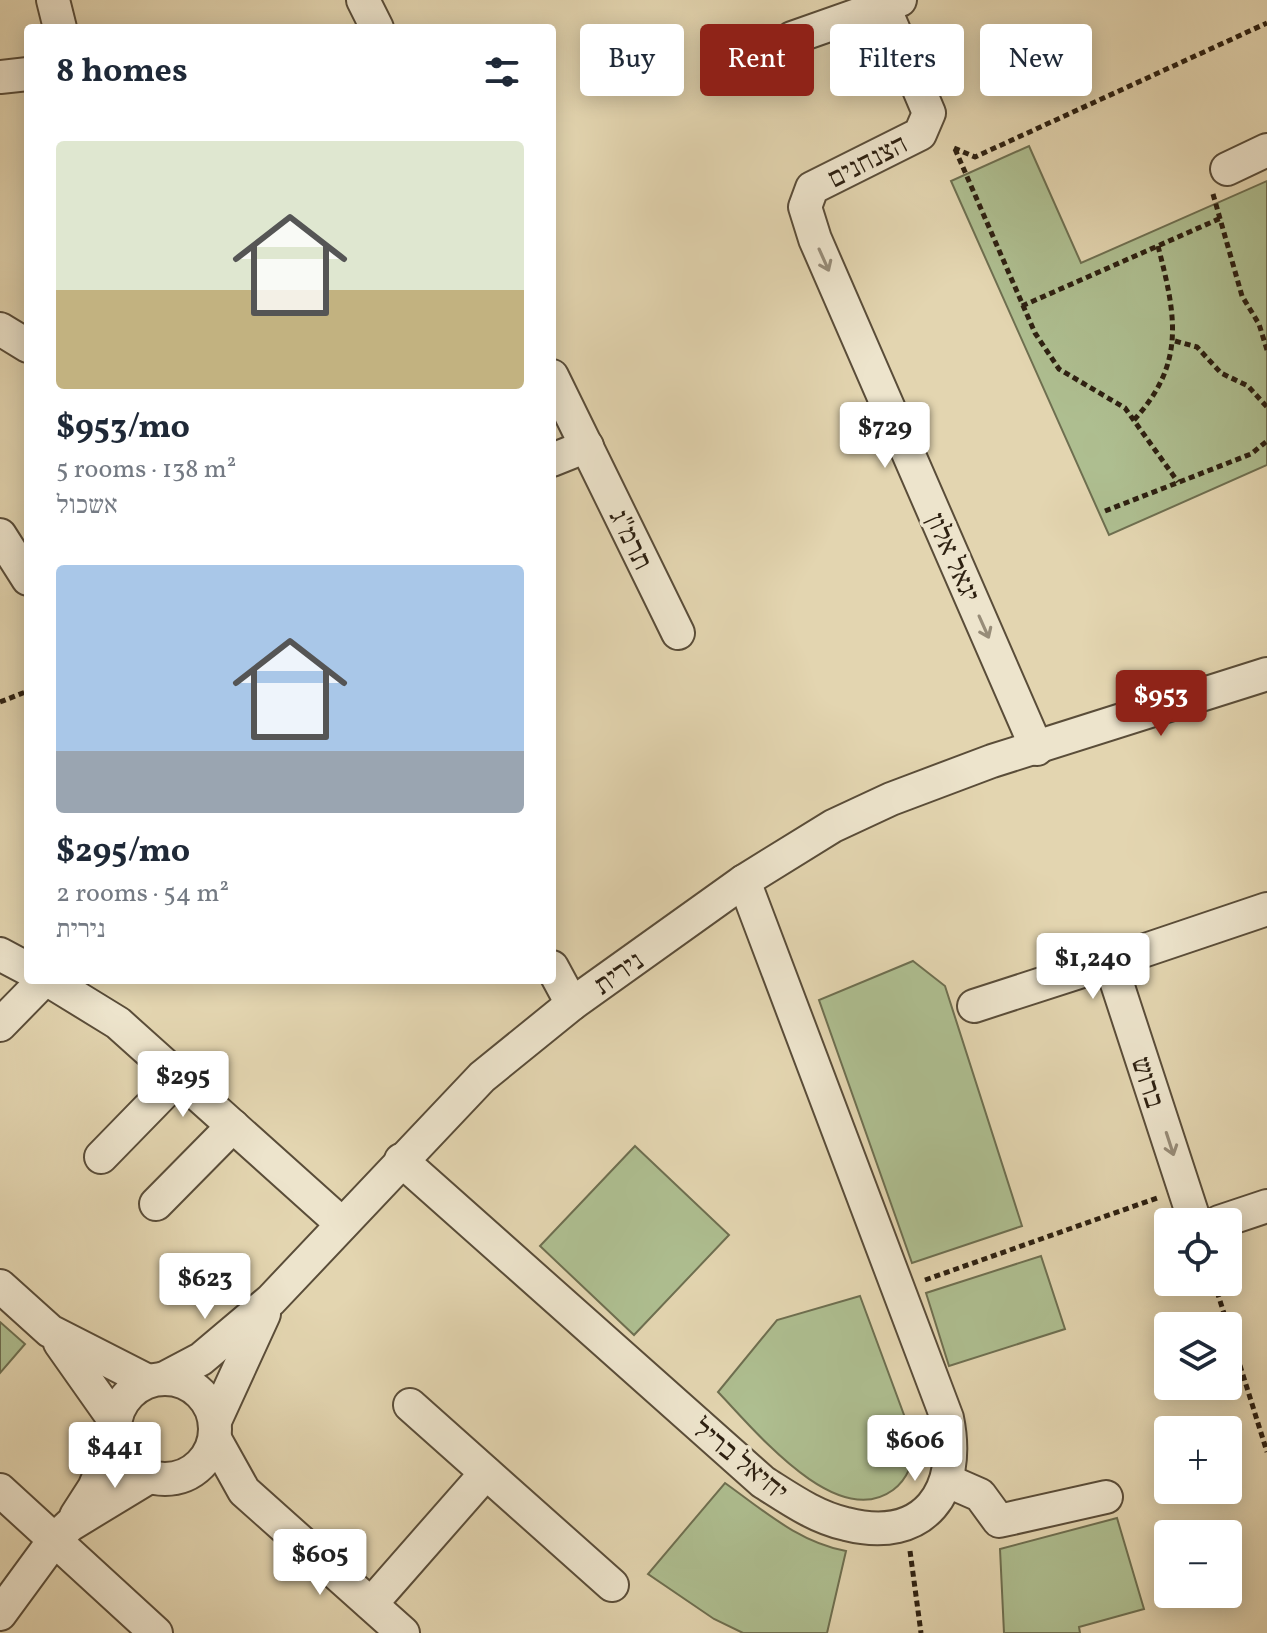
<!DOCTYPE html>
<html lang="en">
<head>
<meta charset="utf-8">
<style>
  body { margin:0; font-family:Vollkorn,"Frank Ruhl Libre",serif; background:#f6f6f7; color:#1f2937; height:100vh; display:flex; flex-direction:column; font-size:30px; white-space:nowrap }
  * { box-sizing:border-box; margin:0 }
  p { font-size:26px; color:#747a83 }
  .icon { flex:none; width:44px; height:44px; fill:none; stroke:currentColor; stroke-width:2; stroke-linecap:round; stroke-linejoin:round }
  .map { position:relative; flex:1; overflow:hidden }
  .panel { position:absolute; left:24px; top:24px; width:532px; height:960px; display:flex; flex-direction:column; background:#fff; border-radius:8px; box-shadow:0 4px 20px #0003 }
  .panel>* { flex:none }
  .guide { position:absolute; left:580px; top:24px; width:566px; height:72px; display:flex; gap:16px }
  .fabs { position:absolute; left:1154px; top:1208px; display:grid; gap:16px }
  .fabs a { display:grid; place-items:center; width:88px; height:88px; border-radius:8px; background:#fff; box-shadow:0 4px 20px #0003; font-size:40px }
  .price { position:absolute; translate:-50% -68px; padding:0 18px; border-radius:8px; background:#fff; color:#222; font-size:26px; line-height:52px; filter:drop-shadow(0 2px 4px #0008) }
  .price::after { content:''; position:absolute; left:50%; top:48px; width:24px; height:18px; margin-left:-12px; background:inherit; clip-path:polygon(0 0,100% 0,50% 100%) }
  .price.on { background:#8f2418; color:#fff }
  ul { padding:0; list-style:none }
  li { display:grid; align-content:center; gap:16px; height:424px; padding:0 32px }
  li span { display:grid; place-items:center; height:248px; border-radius:8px; color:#555 }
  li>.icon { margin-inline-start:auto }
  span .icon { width:144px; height:144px; fill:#fffc; stroke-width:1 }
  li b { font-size:34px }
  h2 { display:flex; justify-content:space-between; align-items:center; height:96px; padding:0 32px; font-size:34px }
  .pill { padding:0 28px; border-radius:8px; background:#fff; box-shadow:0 4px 20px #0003; font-size:28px; line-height:72px }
  .pill.on { background:#8f2418; color:#fff }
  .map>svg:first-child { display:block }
</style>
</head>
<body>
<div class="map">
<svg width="1267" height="1633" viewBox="0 0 1267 1633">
  <rect width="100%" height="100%" fill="#e3d5b0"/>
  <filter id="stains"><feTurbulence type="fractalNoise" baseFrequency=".0025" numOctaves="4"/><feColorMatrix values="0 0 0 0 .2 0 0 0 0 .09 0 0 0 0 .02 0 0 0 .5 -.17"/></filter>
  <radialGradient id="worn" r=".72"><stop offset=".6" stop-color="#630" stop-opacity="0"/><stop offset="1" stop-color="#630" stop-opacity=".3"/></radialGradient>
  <!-- green -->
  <g fill="#aebe90" stroke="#6e6f50" stroke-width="2">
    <path d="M 1029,146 L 1081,263 L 1267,181 L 1267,465 L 1109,535 L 951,181 Z"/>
    <path d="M 913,961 L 945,986 L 1022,1226 L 912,1263 L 819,1000 Z"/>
    <path d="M 635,1146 L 729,1235 L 634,1335 L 540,1246 Z"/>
    <path d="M 1041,1256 L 1065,1329 L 949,1366 L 926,1293 Z"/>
    <path d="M 860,1296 L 914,1442 C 914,1461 909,1478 893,1490 C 836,1532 753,1428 718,1392 L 777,1320 Z"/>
    <path d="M 0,1322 L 25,1344 L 0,1373 Z"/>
    <path d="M 725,1483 C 763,1510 798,1542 846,1551 L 827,1633 L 743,1633 L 714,1619 L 648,1574 Z"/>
    <path d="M 1117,1518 L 1144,1609 L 1079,1627 L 1080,1633 L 1004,1633 L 1000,1549 Z"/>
  </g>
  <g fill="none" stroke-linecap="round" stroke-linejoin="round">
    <defs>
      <g id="minor">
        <path d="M 53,0 L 60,28"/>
        <path d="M 363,0 L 377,28"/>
        <path d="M 881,0 L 929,113 L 920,134 L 812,188 L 805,207 L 815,239 L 1037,749"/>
        <path d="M 792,38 L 900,0"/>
        <path d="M 0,77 L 28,74"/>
        <path d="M 1227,169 L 1267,150"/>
        <path d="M 0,329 L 28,346"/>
        <path d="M 552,376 L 678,633"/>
        <path d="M 552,460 L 587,446"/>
        <path d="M 0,535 L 28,579"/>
        <path d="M 0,954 L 28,969"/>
        <path d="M 552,967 L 572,1004"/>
        <path d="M 48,980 L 118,1023 L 342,1224"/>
        <path d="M 974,1006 L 1110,962"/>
        <path d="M 0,1025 L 44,980"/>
        <path d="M 101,1157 L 179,1077"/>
        <path d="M 401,1160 L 763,1482 C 790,1499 815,1517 846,1524 C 925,1544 962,1491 947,1418 L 744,881"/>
        <path d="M 156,1204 L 233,1126"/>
        <path d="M 1195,1222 L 1110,962 L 1267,909"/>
        <path d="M 1219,1222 L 1267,1206"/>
        <path d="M 0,1286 L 50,1331 L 148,1381"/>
        <path d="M 60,1343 L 115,1421"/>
        <path d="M 165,1378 L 201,1359 L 271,1300 L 482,1077 L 572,1004 L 744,881 L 833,826 L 891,799 L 992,761 L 1267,674"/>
        <circle cx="165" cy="1429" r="50"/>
        <path d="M 410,1405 L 612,1585"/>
        <path d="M 215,1421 L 264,1314"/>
        <path d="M 215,1439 L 244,1491 L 403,1633"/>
        <path d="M 948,1481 L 980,1495 L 999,1521 L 1106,1497"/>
        <path d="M 0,1490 L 156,1633"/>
        <path d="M 76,1516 L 94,1488 L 115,1439"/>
        <path d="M 371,1604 L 486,1473"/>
        <path d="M 0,1614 L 55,1539 L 70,1525 L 149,1477"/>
      </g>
    </defs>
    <!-- minor casing -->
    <use href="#minor" stroke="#5a4d39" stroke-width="36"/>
    <!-- path -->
    <g stroke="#2d2011" stroke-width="5" stroke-dasharray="6 4" stroke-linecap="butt">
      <path d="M 954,148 L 975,157 L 1267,23"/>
      <path d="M 955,149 L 1035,333 L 1059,369 L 1125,408 L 1178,482"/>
      <path d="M 1213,194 L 1242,296 L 1259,324 L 1267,350"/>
      <path d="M 1022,306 L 1221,218"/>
      <path d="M 1175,341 L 1197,347 L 1221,373 L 1248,386 L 1267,407"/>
      <path d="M 1134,420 C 1186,363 1176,316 1158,246"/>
      <path d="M 1105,511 L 1251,454 L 1267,441"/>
      <path d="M 0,702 L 28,691"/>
      <path d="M 925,1280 L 1157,1198"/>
      <path d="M 1214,1282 L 1228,1326"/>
      <path d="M 1228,1327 L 1267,1452"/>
      <path d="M 910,1551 L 921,1633"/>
    </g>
    <!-- minor -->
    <use href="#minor" stroke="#ede4cc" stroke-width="32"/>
  </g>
  <!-- one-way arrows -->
  <defs><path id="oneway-shaft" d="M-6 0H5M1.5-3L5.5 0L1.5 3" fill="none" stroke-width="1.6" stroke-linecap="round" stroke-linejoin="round" transform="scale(2)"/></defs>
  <g stroke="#978c78">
    <use href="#oneway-shaft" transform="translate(824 260) rotate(66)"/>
    <use href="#oneway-shaft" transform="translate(984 627) rotate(66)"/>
    <use href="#oneway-shaft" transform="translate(1170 1144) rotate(72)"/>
  </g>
  <g text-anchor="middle" stroke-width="7" stroke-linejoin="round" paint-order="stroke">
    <!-- street labels -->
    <g font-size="28" fill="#2d2011" stroke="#ede4cc">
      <text transform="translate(867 160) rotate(-27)" y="10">הצנחנים</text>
      <text transform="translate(632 539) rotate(64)" y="10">תרמ"ג</text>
      <text transform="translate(954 557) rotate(66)" y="10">יגאל אלון</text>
      <text transform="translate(618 972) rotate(-35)" y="10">נירית</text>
      <text transform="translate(1149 1082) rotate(72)" y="10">ברוש</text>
      <text transform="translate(741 1459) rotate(39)" y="10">יחיאל בריל</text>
    </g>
  </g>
  <rect width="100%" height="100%" filter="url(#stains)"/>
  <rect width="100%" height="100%" fill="url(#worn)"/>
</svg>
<div class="fabs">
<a><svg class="icon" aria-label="locate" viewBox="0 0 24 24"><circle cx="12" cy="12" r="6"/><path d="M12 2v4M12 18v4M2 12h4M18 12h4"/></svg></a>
<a><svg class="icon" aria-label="layers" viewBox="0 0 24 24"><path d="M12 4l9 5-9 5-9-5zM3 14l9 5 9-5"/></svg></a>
<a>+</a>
<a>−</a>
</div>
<b class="price" style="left:885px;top:470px">$729</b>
<b class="price on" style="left:1161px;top:738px">$953</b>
<b class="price" style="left:1093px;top:1001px">$1,240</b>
<b class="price" style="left:183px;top:1119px">$295</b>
<b class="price" style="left:205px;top:1321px">$623</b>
<b class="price" style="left:915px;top:1483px">$606</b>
<b class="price" style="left:115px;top:1490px">$441</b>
<b class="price" style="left:320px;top:1597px">$605</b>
<div class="guide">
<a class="pill">Buy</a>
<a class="pill on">Rent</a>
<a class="pill">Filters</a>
<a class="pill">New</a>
</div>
<section class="panel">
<h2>8 homes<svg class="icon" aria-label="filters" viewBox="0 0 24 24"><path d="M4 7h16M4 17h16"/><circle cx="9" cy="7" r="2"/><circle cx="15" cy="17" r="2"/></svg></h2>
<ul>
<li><span style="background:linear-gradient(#dfe7d0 60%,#c2b280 0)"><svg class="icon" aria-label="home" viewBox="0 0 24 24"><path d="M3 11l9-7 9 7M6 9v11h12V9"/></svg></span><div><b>$953/mo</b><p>5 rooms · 138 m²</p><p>אשכול</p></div></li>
<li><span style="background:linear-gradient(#a9c7e8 75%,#9aa5b1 0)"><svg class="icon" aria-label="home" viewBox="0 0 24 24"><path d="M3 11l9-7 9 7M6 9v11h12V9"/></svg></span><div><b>$295/mo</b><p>2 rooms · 54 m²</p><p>נירית</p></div></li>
</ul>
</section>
</div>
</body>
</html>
